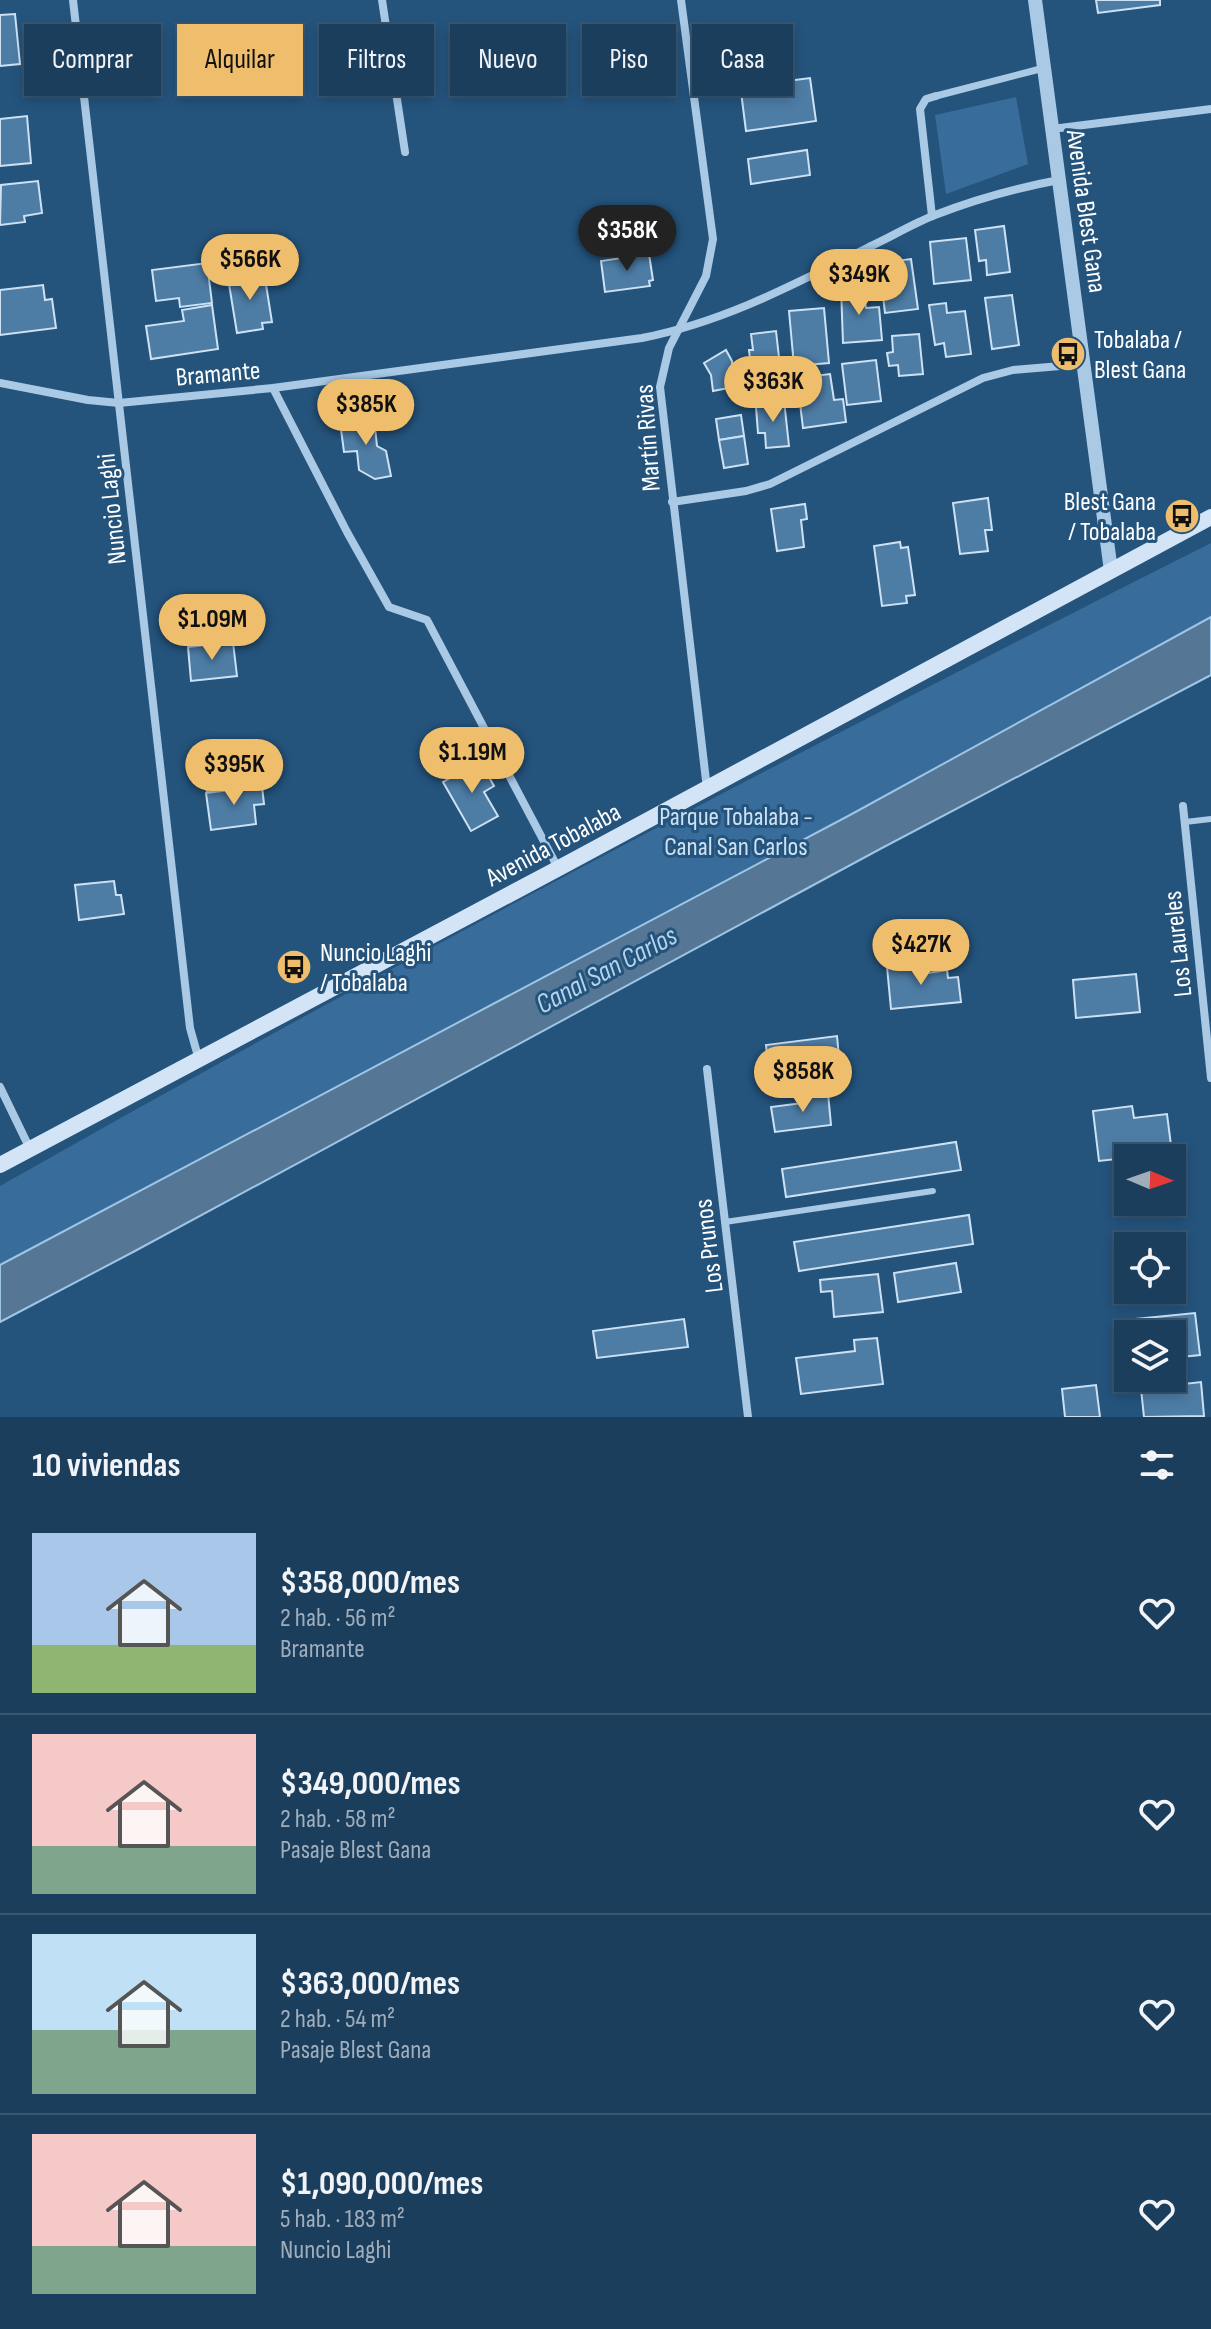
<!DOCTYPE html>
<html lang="es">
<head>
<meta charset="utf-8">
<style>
  body { margin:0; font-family:"Sofia Sans Condensed",sans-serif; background:#244563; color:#f1f3f6; height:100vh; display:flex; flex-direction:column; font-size:30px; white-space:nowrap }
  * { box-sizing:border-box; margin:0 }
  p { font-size:26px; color:#a0aebc }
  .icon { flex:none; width:44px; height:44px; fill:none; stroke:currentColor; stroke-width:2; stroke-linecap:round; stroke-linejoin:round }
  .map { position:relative; height:1417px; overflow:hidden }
  .sheet { display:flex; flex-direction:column; background:#1b3e5d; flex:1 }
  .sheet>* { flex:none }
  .top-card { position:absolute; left:24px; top:24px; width:800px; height:72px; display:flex; gap:16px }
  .needle { width:52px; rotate:92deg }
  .tools { position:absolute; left:1114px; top:1144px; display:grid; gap:16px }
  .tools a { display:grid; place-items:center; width:72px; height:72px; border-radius:0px; background:#1b3e5d; box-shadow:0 4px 12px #0003,0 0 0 2px #395772; font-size:40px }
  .price { position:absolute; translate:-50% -68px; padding:0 18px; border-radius:28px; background:#efbe6d; color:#111; font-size:26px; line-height:52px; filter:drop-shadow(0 2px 4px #0008) }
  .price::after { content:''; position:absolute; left:50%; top:48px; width:24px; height:18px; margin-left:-12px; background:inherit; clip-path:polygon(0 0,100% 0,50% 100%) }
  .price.on { background:#222; color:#fff }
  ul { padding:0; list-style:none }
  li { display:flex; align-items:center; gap:24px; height:200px; padding:0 32px }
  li+li { border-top:2px solid #395772 }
  li span { display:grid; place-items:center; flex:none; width:224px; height:160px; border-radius:0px; color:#555 }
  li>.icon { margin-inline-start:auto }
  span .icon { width:96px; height:96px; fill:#fffc; stroke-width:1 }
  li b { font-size:34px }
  h2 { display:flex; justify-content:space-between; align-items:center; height:96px; padding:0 32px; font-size:34px }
  .pill { padding:0 28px; border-radius:0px; background:#1b3e5d; box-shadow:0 4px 12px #0003,0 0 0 2px #395772; font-size:28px; line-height:72px }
  .pill.on { background:#efbe6d; color:#111 }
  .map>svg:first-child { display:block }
</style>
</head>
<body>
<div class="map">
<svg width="1211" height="1417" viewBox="0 0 1211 1417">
  <rect width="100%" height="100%" fill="#24537c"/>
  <!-- green -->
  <g fill="#386c9a">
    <path d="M 1016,97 L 1028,164 L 946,194 L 935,115 Z"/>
    <path d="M 1211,543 L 1211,617 L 850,815 L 0,1265 L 0,1186 C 397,960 803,749 1211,543 Z"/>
  </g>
  <!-- water -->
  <path fill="#557694" stroke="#9dc5e6" stroke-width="2" d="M 1211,617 L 1211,675 L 882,848 L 135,1251 L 0,1322 L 0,1265 L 850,815 Z"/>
  <!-- building -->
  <g fill="#4d7ca5" stroke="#cce2f4" stroke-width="2">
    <path d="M 1096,0 L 1160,0 L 1160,5 L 1098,13 Z"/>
    <path d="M 15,14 L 20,64 L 0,66 L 0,15 Z"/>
    <path d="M 781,38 L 784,58 L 774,59 L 775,68 L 736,73 L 732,44 Z"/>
    <path d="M 810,78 L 816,121 L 746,131 L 740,84 L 779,79 L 779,82 Z"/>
    <path d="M 27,116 L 31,163 L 0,166 L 0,119 Z"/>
    <path d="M 807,150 L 810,175 L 751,184 L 748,159 Z"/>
    <path d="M 38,181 L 42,213 L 24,216 L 25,222 L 0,225 L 1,185 Z"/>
    <path d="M 660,209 L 664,238 L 649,240 L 650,243 L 607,248 L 603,217 Z"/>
    <path d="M 1004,226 L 1010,272 L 987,275 L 986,260 L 979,261 L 975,230 Z"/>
    <path d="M 966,238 L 971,280 L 934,284 L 930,242 Z"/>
    <path d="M 649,254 L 653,280 L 649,281 L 650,286 L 605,292 L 601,261 Z"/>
    <path d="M 911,259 L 918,309 L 885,313 L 879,263 Z"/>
    <path d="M 207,263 L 212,303 L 180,307 L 179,298 L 156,301 L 152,270 Z"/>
    <path d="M 264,272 L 272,322 L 262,323 L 263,329 L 237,333 L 228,278 Z"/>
    <path d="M 43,285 L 45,300 L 52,299 L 56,328 L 0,335 L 0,290 Z"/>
    <path d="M 863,286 L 866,308 L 879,307 L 882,340 L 843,343 L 841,288 Z"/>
    <path d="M 1012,295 L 1019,345 L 992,349 L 985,298 Z"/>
    <path d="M 946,303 L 947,313 L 965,311 L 971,354 L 946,357 L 944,343 L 935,345 L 929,305 Z"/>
    <path d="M 212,305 L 218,349 L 151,359 L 146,326 L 184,321 L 182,310 Z"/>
    <path d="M 824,308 L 829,363 L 794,366 L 789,311 Z"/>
    <path d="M 776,331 L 781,375 L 752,378 L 749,350 L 753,350 L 751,334 Z"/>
    <path d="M 919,334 L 923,374 L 899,376 L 898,365 L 889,366 L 887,353 L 893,352 L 892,336 Z"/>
    <path d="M 726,350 L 732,361 L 734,387 L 713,391 L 711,375 L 704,363 Z"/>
    <path d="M 876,360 L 881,401 L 847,405 L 842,364 Z"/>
    <path d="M 830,374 L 834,400 L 843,399 L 846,422 L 803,428 L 797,378 Z"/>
    <path d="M 784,400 L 789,446 L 766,448 L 765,433 L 758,433 L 756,407 L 765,405 L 765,402 Z"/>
    <path d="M 741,415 L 744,436 L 719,440 L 716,419 Z"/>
    <path d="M 374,418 L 377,446 L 386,451 L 391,476 L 375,479 L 359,470 L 357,451 L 344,452 L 340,422 Z"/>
    <path d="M 744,436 L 748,464 L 724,468 L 719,440 Z"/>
    <path d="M 988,498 L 992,530 L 985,530 L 988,551 L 960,554 L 953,503 Z"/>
    <path d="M 805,504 L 807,519 L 801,520 L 804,547 L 777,551 L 771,509 Z"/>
    <path d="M 900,542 L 901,548 L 908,547 L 915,595 L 906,596 L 907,603 L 882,606 L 874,546 Z"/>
    <path d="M 233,642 L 237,676 L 191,681 L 188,647 Z"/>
    <path d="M 245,747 L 249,778 L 225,782 L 226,789 L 207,792 L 202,753 Z"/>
    <path d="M 480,761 L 494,786 L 484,792 L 498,816 L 471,831 L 443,782 Z"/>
    <path d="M 262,786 L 264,804 L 254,805 L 256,824 L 211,830 L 206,793 Z"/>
    <path d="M 114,881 L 116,895 L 121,895 L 124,914 L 79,920 L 75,885 Z"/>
    <path d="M 926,963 L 927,973 L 947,970 L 948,978 L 958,977 L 961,1002 L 891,1009 L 887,967 Z"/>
    <path d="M 1136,974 L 1140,1012 L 1076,1018 L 1073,980 Z"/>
    <path d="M 837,1036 L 839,1057 L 828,1058 L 831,1076 L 802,1080 L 801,1070 L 769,1073 L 766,1045 Z"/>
    <path d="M 828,1093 L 831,1125 L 775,1132 L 771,1107 L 802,1103 L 802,1096 Z"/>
    <path d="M 1132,1106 L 1134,1118 L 1167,1114 L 1172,1153 L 1099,1161 L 1093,1111 Z"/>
    <path d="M 956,1142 L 961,1170 L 786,1197 L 782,1169 Z"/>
    <path d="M 969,1215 L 973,1244 L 799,1271 L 794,1242 Z"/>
    <path d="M 956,1263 L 961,1292 L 898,1302 L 894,1273 Z"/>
    <path d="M 878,1274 L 883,1312 L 834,1317 L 832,1291 L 821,1292 L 820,1280 Z"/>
    <path d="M 1195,1313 L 1200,1355 L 1172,1358 L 1172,1334 L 1138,1334 L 1136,1319 Z"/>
    <path d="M 684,1319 L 688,1347 L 597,1358 L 593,1331 Z"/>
    <path d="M 877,1338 L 883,1384 L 801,1394 L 796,1358 L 855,1351 L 854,1340 Z"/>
    <path d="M 1201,1382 L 1204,1416 L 1144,1417 L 1141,1389 Z"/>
    <path d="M 1096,1385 L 1100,1417 L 1065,1417 L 1062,1389 Z"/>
  </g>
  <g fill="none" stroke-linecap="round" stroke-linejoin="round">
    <!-- service -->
    <g stroke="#a9c9e5" stroke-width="6">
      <path d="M 1185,822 L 1211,819"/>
      <path d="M 725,1222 L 933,1191"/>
    </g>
    <!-- pedestrian -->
    <path stroke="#a9c9e5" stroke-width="7" d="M 936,96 L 1044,68"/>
    <!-- minor -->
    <g stroke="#a9c9e5" stroke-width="8">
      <path d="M 73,0 L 190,1028 L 199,1060"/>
      <path d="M 382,0 L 405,152"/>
      <path d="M 681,0 L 713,239 L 706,276 L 669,348 L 660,387 L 707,789"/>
      <path d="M 1052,129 L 1211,109"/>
      <path d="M 932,216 L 920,109 L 926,99 L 936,96"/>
      <path d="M 0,383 L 88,400 L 119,403 L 273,388 L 642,338 C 724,322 795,284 869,247 C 891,237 912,224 935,215 C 976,199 1016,188 1059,180"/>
      <path d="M 273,388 L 347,532 L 389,607 L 427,620 L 558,868"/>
      <path d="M 672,502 L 746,491 L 770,484 L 983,378 L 1013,370 L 1084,364"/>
      <path d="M 1183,806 L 1211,1078"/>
      <path d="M 707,1069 L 748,1417"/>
      <path d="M 0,1087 L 30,1149"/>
    </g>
    <!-- tertiary -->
    <path stroke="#a9c9e5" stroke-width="14" d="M 1035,0 L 1111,571"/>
    <!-- secondary -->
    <path stroke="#d2e4f5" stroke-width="16" d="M 0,1165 L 559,868 L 1211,517"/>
  </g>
  <!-- icons -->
  <defs>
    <symbol id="bus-disc" viewBox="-11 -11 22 22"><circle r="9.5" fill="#efbe6d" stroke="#24537c"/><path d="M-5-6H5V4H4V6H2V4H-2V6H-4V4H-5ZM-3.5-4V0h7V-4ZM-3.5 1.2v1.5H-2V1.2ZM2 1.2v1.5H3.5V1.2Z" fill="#111"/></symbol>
  </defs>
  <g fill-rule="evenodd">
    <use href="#bus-disc" x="1048" y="334" width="40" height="40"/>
    <use href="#bus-disc" x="1162" y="496" width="40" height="40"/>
    <use href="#bus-disc" x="274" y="947" width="40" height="40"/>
  </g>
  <g text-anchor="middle" stroke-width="6" stroke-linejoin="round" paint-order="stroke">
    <!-- street labels -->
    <g font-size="26" fill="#fff" stroke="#24537c">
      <text transform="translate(1087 211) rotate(82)" y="9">Avenida Blest Gana</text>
      <text transform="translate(218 373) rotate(-5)" y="9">Bramante</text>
      <text transform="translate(647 438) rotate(-94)" y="9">Martín Rivas</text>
      <text transform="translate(111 509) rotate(-96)" y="9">Nuncio Laghi</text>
      <text transform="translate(553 844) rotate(-28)" y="9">Avenida Tobalaba</text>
      <text transform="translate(1177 944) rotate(-96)" y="9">Los Laureles</text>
      <text transform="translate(708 1246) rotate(-97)" y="9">Los Prunos</text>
    </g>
    <!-- poi labels -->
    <g font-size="26" fill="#fff" stroke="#24537c" text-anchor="start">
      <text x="1094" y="348">Tobalaba /<tspan x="1094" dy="30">Blest Gana</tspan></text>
      <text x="1156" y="510" text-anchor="end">Blest Gana<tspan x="1156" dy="30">/ Tobalaba</tspan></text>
      <text x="320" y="961">Nuncio Laghi<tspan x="320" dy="30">/ Tobalaba</tspan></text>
    </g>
    <!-- park labels -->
    <g font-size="26" fill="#cce2f4" stroke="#24537c">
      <text x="736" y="825">Parque Tobalaba -<tspan x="736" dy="30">Canal San Carlos</tspan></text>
    </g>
    <!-- water labels -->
    <g font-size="28" font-style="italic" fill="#b4d3ed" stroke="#24537c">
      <text transform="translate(606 969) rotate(-28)" y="10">Canal San Carlos</text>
    </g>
  </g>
</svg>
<div class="tools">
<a><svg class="needle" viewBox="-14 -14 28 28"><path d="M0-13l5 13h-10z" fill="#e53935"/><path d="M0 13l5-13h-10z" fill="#a0aebc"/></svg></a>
<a><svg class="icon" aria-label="locate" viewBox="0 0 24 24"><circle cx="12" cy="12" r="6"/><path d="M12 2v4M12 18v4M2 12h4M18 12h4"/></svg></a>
<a><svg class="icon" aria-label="layers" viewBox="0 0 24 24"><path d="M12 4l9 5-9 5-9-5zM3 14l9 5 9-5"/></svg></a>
</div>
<b class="price on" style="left:627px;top:273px">$358K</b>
<b class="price" style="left:250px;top:302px">$566K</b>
<b class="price" style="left:859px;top:317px">$349K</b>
<b class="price" style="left:773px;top:424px">$363K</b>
<b class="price" style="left:366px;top:447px">$385K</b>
<b class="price" style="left:212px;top:662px">$1.09M</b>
<b class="price" style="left:472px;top:795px">$1.19M</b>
<b class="price" style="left:234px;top:807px">$395K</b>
<b class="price" style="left:921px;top:987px">$427K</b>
<b class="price" style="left:803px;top:1114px">$858K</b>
<div class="top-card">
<a class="pill">Comprar</a>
<a class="pill on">Alquilar</a>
<a class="pill">Filtros</a>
<a class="pill">Nuevo</a>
<a class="pill">Piso</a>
<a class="pill">Casa</a>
</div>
</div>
<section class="sheet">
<h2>10 viviendas<svg class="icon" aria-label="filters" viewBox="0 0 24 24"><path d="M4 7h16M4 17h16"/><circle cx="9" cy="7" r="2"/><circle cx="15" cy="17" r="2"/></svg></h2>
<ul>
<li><span style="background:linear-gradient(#a9c7e8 70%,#8fb573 0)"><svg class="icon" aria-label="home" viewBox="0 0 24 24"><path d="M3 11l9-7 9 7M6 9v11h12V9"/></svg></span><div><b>$358,000/mes</b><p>2 hab. · 56 m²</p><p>Bramante</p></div><svg class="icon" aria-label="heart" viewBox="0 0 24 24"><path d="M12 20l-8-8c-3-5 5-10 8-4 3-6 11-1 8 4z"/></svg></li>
<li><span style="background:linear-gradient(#f6c9c9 70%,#7fa58c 0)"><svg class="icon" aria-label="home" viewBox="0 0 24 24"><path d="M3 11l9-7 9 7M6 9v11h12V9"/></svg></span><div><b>$349,000/mes</b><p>2 hab. · 58 m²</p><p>Pasaje Blest Gana</p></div><svg class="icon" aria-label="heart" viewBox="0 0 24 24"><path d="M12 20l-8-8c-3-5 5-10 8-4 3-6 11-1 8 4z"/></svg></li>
<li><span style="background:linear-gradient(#bfe0f5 60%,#7fa58c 0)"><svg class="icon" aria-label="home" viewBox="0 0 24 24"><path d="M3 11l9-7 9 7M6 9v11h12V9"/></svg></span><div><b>$363,000/mes</b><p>2 hab. · 54 m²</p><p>Pasaje Blest Gana</p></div><svg class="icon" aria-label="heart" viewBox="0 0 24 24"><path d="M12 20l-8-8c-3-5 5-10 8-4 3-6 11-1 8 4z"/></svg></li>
<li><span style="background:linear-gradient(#f6c9c9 70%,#7fa58c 0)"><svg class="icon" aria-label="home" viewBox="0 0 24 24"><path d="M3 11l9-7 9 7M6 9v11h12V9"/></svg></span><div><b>$1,090,000/mes</b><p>5 hab. · 183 m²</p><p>Nuncio Laghi</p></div><svg class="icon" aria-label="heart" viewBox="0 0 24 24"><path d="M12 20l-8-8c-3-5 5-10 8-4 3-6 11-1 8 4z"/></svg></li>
</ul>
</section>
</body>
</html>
